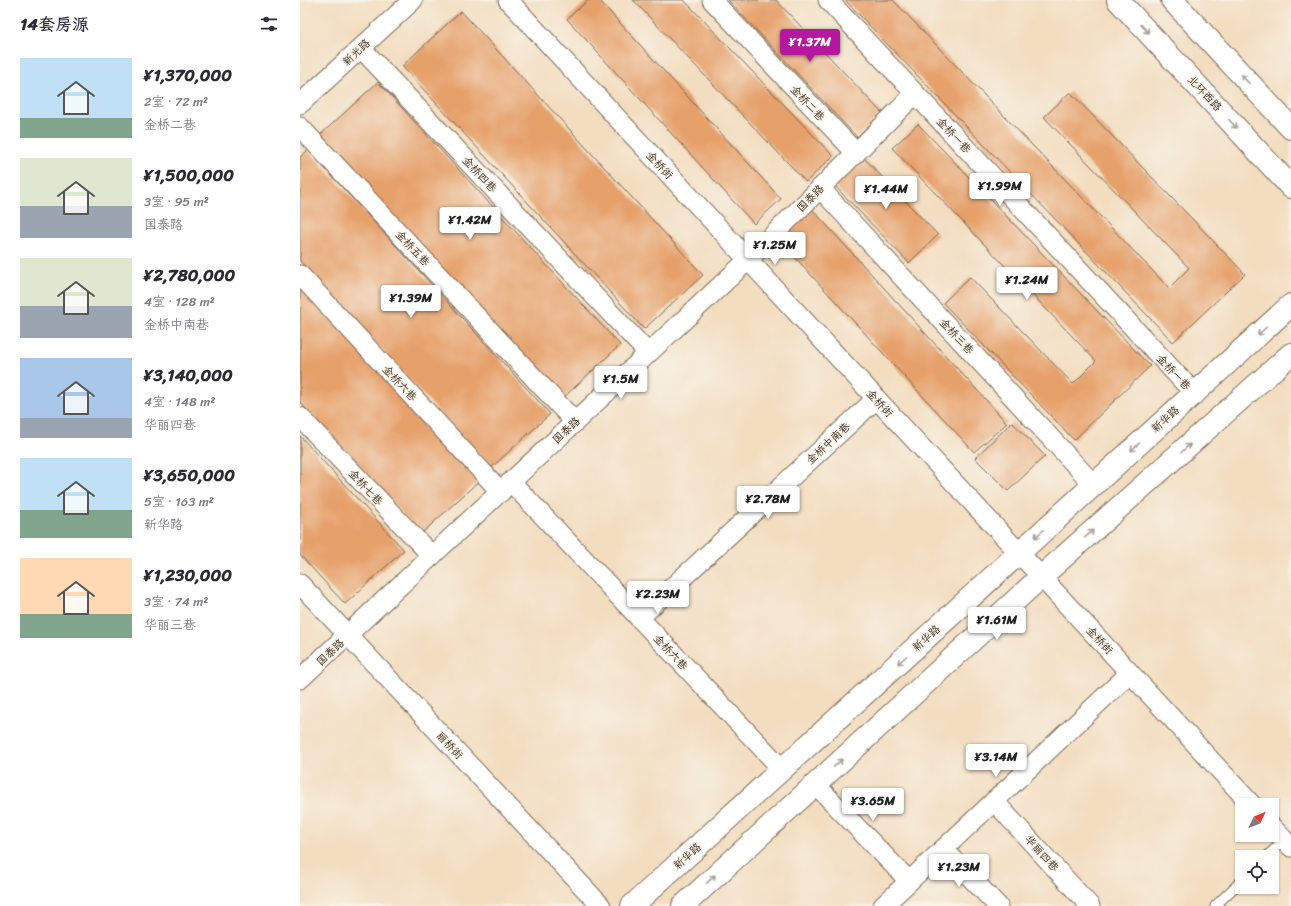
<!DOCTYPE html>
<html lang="zh">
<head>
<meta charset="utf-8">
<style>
  body { margin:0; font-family:Sriracha,"LXGW WenKai TC",sans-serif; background:#f2f2f3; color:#2b2b33; height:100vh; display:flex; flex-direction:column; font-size:15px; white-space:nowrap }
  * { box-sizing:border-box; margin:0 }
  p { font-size:13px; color:#7c7c81 }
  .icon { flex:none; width:22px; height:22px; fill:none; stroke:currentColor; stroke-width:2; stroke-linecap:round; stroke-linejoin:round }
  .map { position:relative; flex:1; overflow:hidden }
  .details { display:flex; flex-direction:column; background:#fff; width:300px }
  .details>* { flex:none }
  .needle { width:26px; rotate:47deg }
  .controls { position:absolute; left:935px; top:798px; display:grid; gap:8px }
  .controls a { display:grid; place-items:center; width:44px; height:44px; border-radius:0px; background:#fff; box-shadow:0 1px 3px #0004; font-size:20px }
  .price { position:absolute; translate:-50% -34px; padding:0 9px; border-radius:4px; background:#fff; color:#222; font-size:13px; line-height:26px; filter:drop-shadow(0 1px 2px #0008) }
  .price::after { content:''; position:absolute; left:50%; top:24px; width:12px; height:9px; margin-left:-6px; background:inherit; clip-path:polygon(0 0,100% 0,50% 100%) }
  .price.current { background:#b5179e; color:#fff }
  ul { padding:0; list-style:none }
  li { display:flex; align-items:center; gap:12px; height:100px; padding:0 20px }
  li span { display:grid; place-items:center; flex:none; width:112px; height:80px; border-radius:0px; color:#555 }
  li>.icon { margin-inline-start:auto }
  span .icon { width:48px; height:48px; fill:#fffc; stroke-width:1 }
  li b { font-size:17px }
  h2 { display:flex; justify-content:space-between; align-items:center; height:48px; padding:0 20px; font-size:17px }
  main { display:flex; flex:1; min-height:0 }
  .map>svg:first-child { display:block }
</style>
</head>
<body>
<main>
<section class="details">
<h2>14套房源<svg class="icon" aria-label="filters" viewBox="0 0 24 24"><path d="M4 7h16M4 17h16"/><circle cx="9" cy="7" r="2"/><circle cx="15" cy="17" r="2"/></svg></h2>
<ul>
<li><span style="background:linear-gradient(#bfe0f5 75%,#7fa58c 0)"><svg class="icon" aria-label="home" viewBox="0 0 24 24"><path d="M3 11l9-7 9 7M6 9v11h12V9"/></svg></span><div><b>¥1,370,000</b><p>2室 · 72 m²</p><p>金桥二巷</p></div></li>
<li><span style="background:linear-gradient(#dfe7d0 60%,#9aa5b1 0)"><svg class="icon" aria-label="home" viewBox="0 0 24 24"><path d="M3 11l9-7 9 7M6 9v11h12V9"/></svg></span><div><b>¥1,500,000</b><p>3室 · 95 m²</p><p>国泰路</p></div></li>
<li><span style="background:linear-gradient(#dfe7d0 60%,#9aa5b1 0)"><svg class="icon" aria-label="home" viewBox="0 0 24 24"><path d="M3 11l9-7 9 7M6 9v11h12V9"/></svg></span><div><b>¥2,780,000</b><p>4室 · 128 m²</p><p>金桥中南巷</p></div></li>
<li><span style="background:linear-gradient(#a9c7e8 75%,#9aa5b1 0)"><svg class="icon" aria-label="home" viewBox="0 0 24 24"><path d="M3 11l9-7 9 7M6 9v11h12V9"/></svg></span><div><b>¥3,140,000</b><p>4室 · 148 m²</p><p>华丽四巷</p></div></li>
<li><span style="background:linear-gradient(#bfe0f5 65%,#7fa58c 0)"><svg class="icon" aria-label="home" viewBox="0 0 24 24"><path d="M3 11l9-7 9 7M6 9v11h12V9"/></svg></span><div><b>¥3,650,000</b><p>5室 · 163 m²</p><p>新华路</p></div></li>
<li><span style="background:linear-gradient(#ffd9b3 70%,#7fa58c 0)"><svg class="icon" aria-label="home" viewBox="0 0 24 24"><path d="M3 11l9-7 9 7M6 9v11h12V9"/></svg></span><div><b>¥1,230,000</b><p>3室 · 74 m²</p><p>华丽三巷</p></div></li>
</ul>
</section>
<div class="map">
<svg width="991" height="906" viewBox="0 0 991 906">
  <rect width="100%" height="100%" fill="#f7f3e8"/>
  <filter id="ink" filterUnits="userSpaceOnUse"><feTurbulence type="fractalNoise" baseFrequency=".025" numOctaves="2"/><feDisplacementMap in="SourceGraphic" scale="8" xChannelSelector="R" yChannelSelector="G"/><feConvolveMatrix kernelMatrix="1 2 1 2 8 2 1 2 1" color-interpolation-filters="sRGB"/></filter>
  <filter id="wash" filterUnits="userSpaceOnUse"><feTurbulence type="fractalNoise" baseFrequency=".012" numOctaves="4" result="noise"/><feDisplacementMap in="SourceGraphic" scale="16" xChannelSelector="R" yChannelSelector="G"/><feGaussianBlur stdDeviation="0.9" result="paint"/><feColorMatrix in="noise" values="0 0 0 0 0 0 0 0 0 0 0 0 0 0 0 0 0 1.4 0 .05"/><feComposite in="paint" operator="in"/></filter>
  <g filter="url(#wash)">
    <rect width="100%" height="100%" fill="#f3ddbf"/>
    <g id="blocks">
      <!-- building -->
      <g fill="#e6a06a">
        <path d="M 288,0 L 299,0 L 481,199 L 454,224 L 267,19 Z"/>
        <path d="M 333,0 L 384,0 L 533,156 L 506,182 Z"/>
        <path d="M 428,0 L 476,0 L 582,113 L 557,137 Z"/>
        <path d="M 545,0 L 593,0 L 869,288 L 889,268 L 744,117 L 770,92 L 945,274 L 873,342 Z"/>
        <path d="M 161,11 L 403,275 L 344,329 L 102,66 Z"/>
        <path d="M 78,82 L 320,345 L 261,400 L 19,136 Z"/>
        <path d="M 618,124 L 850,366 L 774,440 L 643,303 L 670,277 L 773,384 L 796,361 L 592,148 Z"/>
        <path d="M 8,150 L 250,414 L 191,468 L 0,261 L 0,157 Z"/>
        <path d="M 563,157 L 638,235 L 609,263 L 534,185 Z"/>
        <path d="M 511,208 L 707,423 L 674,452 L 478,239 Z"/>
        <path d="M 0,284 L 180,480 L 121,534 L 0,402 Z"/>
        <path d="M 712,422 L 745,456 L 708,491 L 675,458 Z"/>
        <path d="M 0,436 L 104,550 L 45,604 L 0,555 Z"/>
      </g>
    </g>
  </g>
  <g filter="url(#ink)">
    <use href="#blocks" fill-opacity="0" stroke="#7b6956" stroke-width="1"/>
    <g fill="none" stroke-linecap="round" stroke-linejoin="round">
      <defs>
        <g id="service">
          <path d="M 966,857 L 984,840"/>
          <path d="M 915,906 L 942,880"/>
        </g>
        <g id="minor">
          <path d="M 208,0 L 952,805"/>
          <path d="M 412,0 L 556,153"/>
          <path d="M 528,0 L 894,393"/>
          <path d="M 61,48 L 348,353"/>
          <path d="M 0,104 L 113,0"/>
          <path d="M 0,127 L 275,422"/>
          <path d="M 520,188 L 793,484"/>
          <path d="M 0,275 L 201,492"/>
          <path d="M 0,417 L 132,556"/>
          <path d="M 211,482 L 482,769"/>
          <path d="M 0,584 L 301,906"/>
          <path d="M 339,618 L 576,399"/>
          <path d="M 0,679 L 448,260 L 615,94"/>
          <path d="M 515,784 L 609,881"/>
          <path d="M 694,801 L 790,906"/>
          <path d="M 972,827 L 991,847"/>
          <path d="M 643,849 L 698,906"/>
          <path d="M 583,906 L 830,673"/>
        </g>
        <g id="tertiary">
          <path d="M 332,906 L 991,305"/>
          <path d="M 383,906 L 741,577 L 991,354"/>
        </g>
        <g id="primary">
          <path d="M 818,0 L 991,187"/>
          <path d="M 872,0 L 991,128"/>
        </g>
      </defs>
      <!-- service casing -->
      <use href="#service" stroke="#7b6956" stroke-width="11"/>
      <!-- minor casing -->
      <use href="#minor" stroke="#7b6956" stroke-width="21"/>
      <!-- tertiary casing -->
      <use href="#tertiary" stroke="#7b6956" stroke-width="24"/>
      <!-- primary casing -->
      <use href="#primary" stroke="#7b6956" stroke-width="24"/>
      <!-- service -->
      <use href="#service" stroke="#fff" stroke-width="9"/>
      <!-- minor -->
      <use href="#minor" stroke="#fff" stroke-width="19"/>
      <!-- tertiary -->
      <use href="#tertiary" stroke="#fff" stroke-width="22"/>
      <!-- primary -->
      <use href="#primary" stroke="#fff" stroke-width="22"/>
    </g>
    <!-- one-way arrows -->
    <defs><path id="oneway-shaft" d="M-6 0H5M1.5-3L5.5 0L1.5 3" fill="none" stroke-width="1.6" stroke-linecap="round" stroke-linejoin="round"/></defs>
    <g stroke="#a79f9a">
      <use href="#oneway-shaft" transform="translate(845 29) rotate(47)"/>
      <use href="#oneway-shaft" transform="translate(945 79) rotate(-133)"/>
      <use href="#oneway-shaft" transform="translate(933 124) rotate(47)"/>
      <use href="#oneway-shaft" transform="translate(962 331) rotate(138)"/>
      <use href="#oneway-shaft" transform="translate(835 447) rotate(138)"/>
      <use href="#oneway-shaft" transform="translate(886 448) rotate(-42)"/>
      <use href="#oneway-shaft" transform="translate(739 534) rotate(138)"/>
      <use href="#oneway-shaft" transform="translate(789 534) rotate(-42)"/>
      <use href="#oneway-shaft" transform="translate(602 660) rotate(138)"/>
      <use href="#oneway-shaft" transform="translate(538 763) rotate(-43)"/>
      <use href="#oneway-shaft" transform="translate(411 879) rotate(-43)"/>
    </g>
  </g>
  <g text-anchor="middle" stroke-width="3" stroke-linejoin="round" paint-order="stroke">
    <!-- street labels -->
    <g font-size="11" fill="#3b2a1e" stroke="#f7f3e8">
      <text transform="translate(56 52) rotate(-43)" y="4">新光路</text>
      <text transform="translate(905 93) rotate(47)" y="4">北环西路</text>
      <text transform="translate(508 103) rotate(47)" y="4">金桥二巷</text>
      <text transform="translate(654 135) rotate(47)" y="4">金桥一巷</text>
      <text transform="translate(360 165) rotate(47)" y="4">金桥街</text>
      <text transform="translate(180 174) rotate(47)" y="4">金桥四巷</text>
      <text transform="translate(510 198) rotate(-45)" y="4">国泰路</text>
      <text transform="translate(113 248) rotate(47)" y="4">金桥五巷</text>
      <text transform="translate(657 336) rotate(47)" y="4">金桥三巷</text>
      <text transform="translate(874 372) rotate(47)" y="4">金桥一巷</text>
      <text transform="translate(100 383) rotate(47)" y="4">金桥六巷</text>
      <text transform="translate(580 403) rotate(47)" y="4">金桥街</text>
      <text transform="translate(865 419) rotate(-42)" y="4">新华路</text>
      <text transform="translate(266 430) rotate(-43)" y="4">国泰路</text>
      <text transform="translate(528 443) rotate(-43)" y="4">金桥中南巷</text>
      <text transform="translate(66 487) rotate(47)" y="4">金桥七巷</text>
      <text transform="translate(626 638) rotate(-42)" y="4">新华路</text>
      <text transform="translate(800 640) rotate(47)" y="4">金桥街</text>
      <text transform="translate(30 652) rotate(-43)" y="4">国泰路</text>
      <text transform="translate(371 652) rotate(47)" y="4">金桥六巷</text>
      <text transform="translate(150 745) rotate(47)" y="4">丽桥街</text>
      <text transform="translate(742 853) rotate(48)" y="4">华丽四巷</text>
      <text transform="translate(387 856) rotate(-42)" y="4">新华路</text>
    </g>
  </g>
</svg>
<div class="controls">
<a><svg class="needle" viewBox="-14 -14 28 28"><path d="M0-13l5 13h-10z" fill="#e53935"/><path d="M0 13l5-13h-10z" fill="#7c7c81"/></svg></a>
<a><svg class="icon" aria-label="locate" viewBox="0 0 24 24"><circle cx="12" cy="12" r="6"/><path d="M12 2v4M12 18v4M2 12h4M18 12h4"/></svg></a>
</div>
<b class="price current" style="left:510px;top:63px">¥1.37M</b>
<b class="price" style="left:700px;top:207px">¥1.99M</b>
<b class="price" style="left:586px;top:210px">¥1.44M</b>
<b class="price" style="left:170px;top:241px">¥1.42M</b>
<b class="price" style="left:475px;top:266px">¥1.25M</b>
<b class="price" style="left:727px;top:301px">¥1.24M</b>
<b class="price" style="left:111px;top:319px">¥1.39M</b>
<b class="price" style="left:321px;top:400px">¥1.5M</b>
<b class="price" style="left:468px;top:520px">¥2.78M</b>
<b class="price" style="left:358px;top:615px">¥2.23M</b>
<b class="price" style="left:697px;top:641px">¥1.61M</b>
<b class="price" style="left:696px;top:778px">¥3.14M</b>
<b class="price" style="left:573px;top:822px">¥3.65M</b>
<b class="price" style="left:659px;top:888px">¥1.23M</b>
</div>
</main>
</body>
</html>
